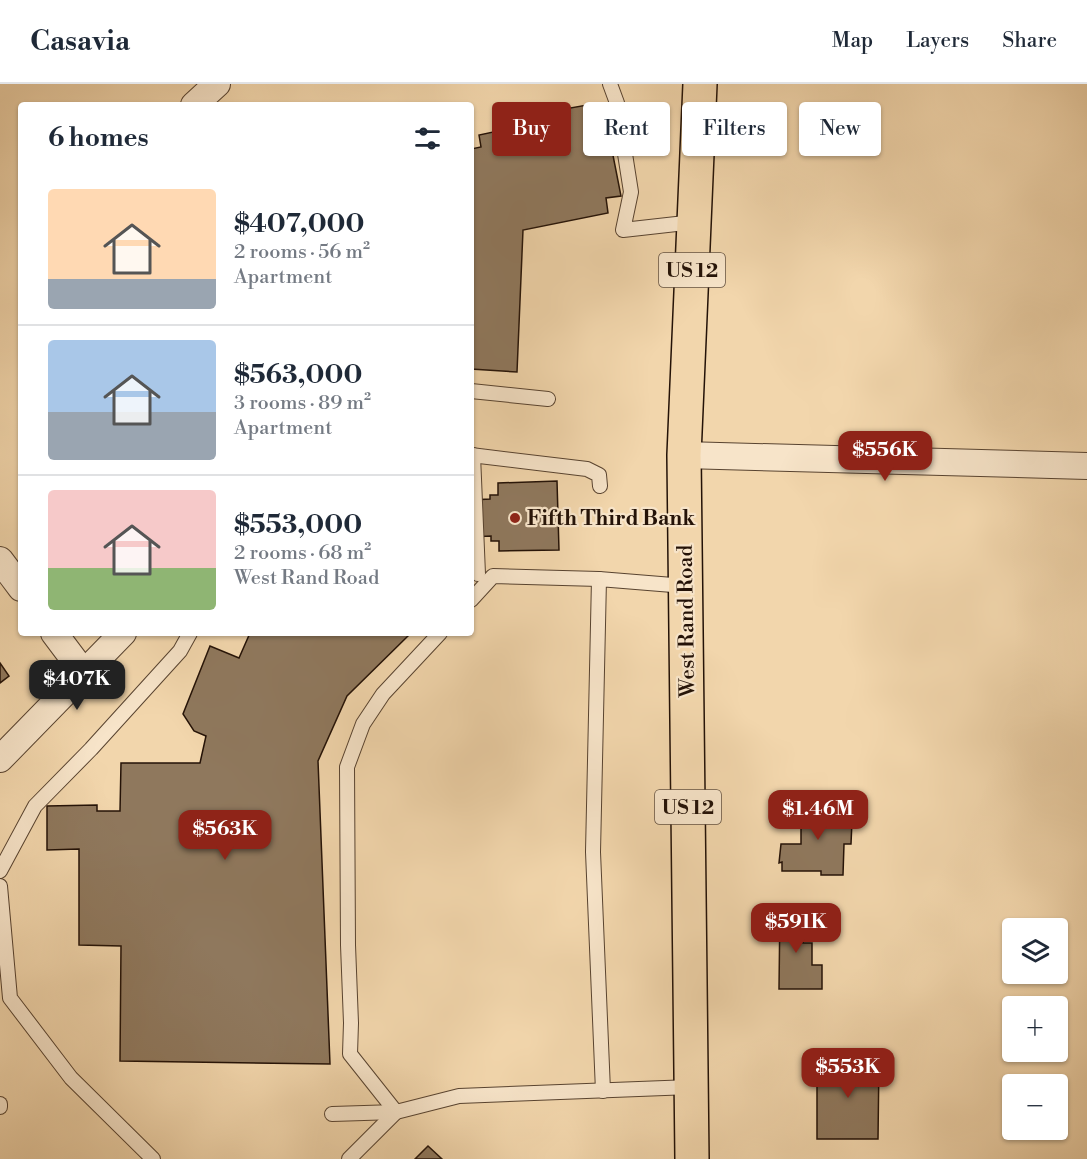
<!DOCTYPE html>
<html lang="en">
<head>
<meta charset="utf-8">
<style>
  body { margin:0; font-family:"Libre Bodoni",serif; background:#f2f2f3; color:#1f2937; height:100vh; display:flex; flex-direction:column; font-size:22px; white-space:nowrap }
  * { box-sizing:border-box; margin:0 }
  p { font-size:20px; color:#747a83 }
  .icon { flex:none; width:33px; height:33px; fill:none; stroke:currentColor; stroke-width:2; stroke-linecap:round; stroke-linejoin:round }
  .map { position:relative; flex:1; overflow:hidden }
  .drawer { position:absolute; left:18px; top:18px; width:456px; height:534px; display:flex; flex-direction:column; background:#fff; border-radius:6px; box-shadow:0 2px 4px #0004 }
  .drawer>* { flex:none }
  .banner { position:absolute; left:492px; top:18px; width:504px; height:54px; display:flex; gap:12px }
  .tools { position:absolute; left:1002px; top:834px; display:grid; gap:12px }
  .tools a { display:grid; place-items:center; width:66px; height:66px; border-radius:6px; background:#fff; box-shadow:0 2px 4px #0004; font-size:30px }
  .price { position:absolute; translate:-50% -51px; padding:0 14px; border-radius:12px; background:#8f2418; color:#fff; font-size:20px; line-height:39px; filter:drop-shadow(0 2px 3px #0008) }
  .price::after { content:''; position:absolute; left:50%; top:36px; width:18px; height:14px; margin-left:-9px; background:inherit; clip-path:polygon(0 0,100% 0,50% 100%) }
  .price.current { background:#222; color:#fff }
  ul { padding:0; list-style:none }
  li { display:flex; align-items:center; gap:18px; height:150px; padding:0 30px }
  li+li { border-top:2px solid #e0e1e3 }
  li span { display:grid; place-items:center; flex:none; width:168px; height:120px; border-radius:6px; color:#555 }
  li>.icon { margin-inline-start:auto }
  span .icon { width:72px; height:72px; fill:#fffc; stroke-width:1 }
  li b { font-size:26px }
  h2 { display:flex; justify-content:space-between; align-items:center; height:72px; padding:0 30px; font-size:26px }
  .chip { padding:0 21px; border-radius:6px; background:#fff; box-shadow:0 2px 4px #0004; font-size:21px; line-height:54px }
  .chip.current { background:#8f2418; color:#fff }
  header { display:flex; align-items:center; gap:36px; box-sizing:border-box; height:84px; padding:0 30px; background:#fff; border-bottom:2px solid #e0e1e3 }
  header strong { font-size:28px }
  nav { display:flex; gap:33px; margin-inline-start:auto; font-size:21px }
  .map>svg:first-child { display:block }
</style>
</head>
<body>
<header>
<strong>Casavia</strong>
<nav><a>Map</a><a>Layers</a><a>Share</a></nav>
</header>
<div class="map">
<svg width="1087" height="1075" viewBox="0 0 1087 1075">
  <rect width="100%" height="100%" fill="#f2d6ac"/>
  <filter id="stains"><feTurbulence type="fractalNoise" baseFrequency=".00333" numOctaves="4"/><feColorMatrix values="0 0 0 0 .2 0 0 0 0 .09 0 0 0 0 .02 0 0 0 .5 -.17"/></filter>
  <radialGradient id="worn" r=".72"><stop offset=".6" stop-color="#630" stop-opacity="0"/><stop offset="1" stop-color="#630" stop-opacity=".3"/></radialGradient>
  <!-- building -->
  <g fill="#8f785d" stroke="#241207" stroke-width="1.5">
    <path d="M 587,21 L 595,54 L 609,51 L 621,112 L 606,114 L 608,129 L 523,146 L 517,288 L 471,285 L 471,65 L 481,63 L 479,51 L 493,48 L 497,60 L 539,51 L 536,30 Z"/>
    <path d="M 557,397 L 559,466 L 499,467 L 499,457 L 491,457 L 491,452 L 471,453 L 471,416 L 490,415 L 490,411 L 498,411 L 498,399 Z"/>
    <path d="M 250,549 L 411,549 L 347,612 L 318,677 L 330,980 L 120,977 L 121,862 L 79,861 L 79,765 L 47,766 L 47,722 L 97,721 L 97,727 L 120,727 L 121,679 L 200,679 L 206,652 L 194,647 L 183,630 L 210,562 L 239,574 Z"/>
    <path d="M 0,579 L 9,592 L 0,599 Z"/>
    <path d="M 801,721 L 843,721 L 843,737 L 852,737 L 851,760 L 844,760 L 843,791 L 821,791 L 821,787 L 782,787 L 782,778 L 779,779 L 781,760 L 801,760 L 801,741 L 795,735 L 795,727 Z"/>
    <path d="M 780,823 L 803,824 L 803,859 L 812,859 L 812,881 L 822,881 L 822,905 L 779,905 Z"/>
    <path d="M 817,974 L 879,975 L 878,1055 L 817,1055 Z"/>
    <path d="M 428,1062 L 442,1075 L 415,1075 Z"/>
  </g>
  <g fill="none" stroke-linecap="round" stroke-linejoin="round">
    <defs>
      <g id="service">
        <path d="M 610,0 L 617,19 L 631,108 L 623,146 L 694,138"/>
        <path d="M 471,307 L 548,315"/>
        <path d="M 471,371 L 587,385 L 599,391 L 600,402"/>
        <path d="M 473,371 L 478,490"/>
        <path d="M 471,516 L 493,492 L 599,495"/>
        <path d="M 440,549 L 383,610 L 363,640 L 347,683 L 348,861 L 351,939 L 350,970 L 396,1028 L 459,1012 L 691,1003"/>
        <path d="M 0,787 L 35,722 L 91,665 L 180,567 L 190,549"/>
        <path d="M 0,802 L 10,914 L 71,994 L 153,1075"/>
        <path d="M 603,1007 L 593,768 L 599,495 L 685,502"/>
        <path d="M 0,1020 L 0,1023"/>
        <path d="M 332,1030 L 396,1028"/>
        <path d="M 349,1075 L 396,1028"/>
      </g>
      <g id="minor">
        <path d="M 194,21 L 217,0"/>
        <path d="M 684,371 L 1087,382"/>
        <path d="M 0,476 L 21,504"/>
        <path d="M 54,549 L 84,589"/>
        <path d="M 0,675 L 123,549"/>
      </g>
      <path id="primary" d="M 692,1075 L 684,371 L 700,0"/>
    </defs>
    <!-- service casing -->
    <use href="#service" stroke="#584330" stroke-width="16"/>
    <!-- minor casing -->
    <use href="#minor" stroke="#584330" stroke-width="28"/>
    <!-- primary casing -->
    <use href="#primary" stroke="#241207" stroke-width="36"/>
    <!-- service -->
    <use href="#service" stroke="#f7e4c9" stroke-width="14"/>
    <!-- minor -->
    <use href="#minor" stroke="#f7e4c9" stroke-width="26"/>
    <!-- primary -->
    <use href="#primary" stroke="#f2d6ac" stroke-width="33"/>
  </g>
  <!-- markers -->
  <circle fill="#8f2418" stroke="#f7e4c9" stroke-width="2" cx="515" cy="434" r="6"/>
  <g text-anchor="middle" stroke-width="4.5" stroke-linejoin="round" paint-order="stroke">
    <!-- shield labels -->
    <g fill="#f7e4c9" stroke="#635141" stroke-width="1.5">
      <rect x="659" y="169" width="66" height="34" rx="4.5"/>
      <rect x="655" y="706" width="66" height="34" rx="4.5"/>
    </g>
    <g font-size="20" font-weight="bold" fill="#241207">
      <text x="692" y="193">US 12</text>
      <text x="688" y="730">US 12</text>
    </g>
    <!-- poi labels -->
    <g font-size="21" font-weight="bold" fill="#241207" stroke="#f7e4c9" text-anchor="start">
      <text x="527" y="441">Fifth Third Bank</text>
    </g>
    <!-- street labels -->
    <g font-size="21" fill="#241207" stroke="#f7e4c9">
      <text transform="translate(686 537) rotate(-91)" y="7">West Rand Road</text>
    </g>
  </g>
  <rect width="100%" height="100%" filter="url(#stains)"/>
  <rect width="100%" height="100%" fill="url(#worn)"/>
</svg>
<div class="tools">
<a><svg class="icon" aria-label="layers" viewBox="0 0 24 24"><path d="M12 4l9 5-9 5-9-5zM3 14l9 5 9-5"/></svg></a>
<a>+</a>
<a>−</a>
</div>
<b class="price" style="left:885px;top:398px">$556K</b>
<b class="price current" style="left:77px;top:627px">$407K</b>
<b class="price" style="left:818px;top:757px">$1.46M</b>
<b class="price" style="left:225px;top:777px">$563K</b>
<b class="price" style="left:796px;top:870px">$591K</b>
<b class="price" style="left:848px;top:1015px">$553K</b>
<div class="banner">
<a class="chip current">Buy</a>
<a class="chip">Rent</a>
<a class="chip">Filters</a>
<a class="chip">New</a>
</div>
<section class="drawer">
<h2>6 homes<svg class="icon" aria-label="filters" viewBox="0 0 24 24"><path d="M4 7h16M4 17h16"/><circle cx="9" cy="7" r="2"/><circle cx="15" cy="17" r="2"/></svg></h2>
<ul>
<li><span style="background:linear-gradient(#ffd9b3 75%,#9aa5b1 0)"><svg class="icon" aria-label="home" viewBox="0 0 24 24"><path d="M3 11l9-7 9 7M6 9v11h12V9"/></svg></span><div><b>$407,000</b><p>2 rooms · 56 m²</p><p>Apartment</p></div></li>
<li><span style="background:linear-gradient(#a9c7e8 60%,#9aa5b1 0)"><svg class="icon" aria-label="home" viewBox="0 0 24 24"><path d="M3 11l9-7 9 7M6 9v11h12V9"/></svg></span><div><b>$563,000</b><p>3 rooms · 89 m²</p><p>Apartment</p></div></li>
<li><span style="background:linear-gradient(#f6c9c9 65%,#8fb573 0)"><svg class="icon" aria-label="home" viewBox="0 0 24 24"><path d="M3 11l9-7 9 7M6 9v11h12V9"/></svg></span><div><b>$553,000</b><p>2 rooms · 68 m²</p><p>West Rand Road</p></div></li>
</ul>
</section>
</div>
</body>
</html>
